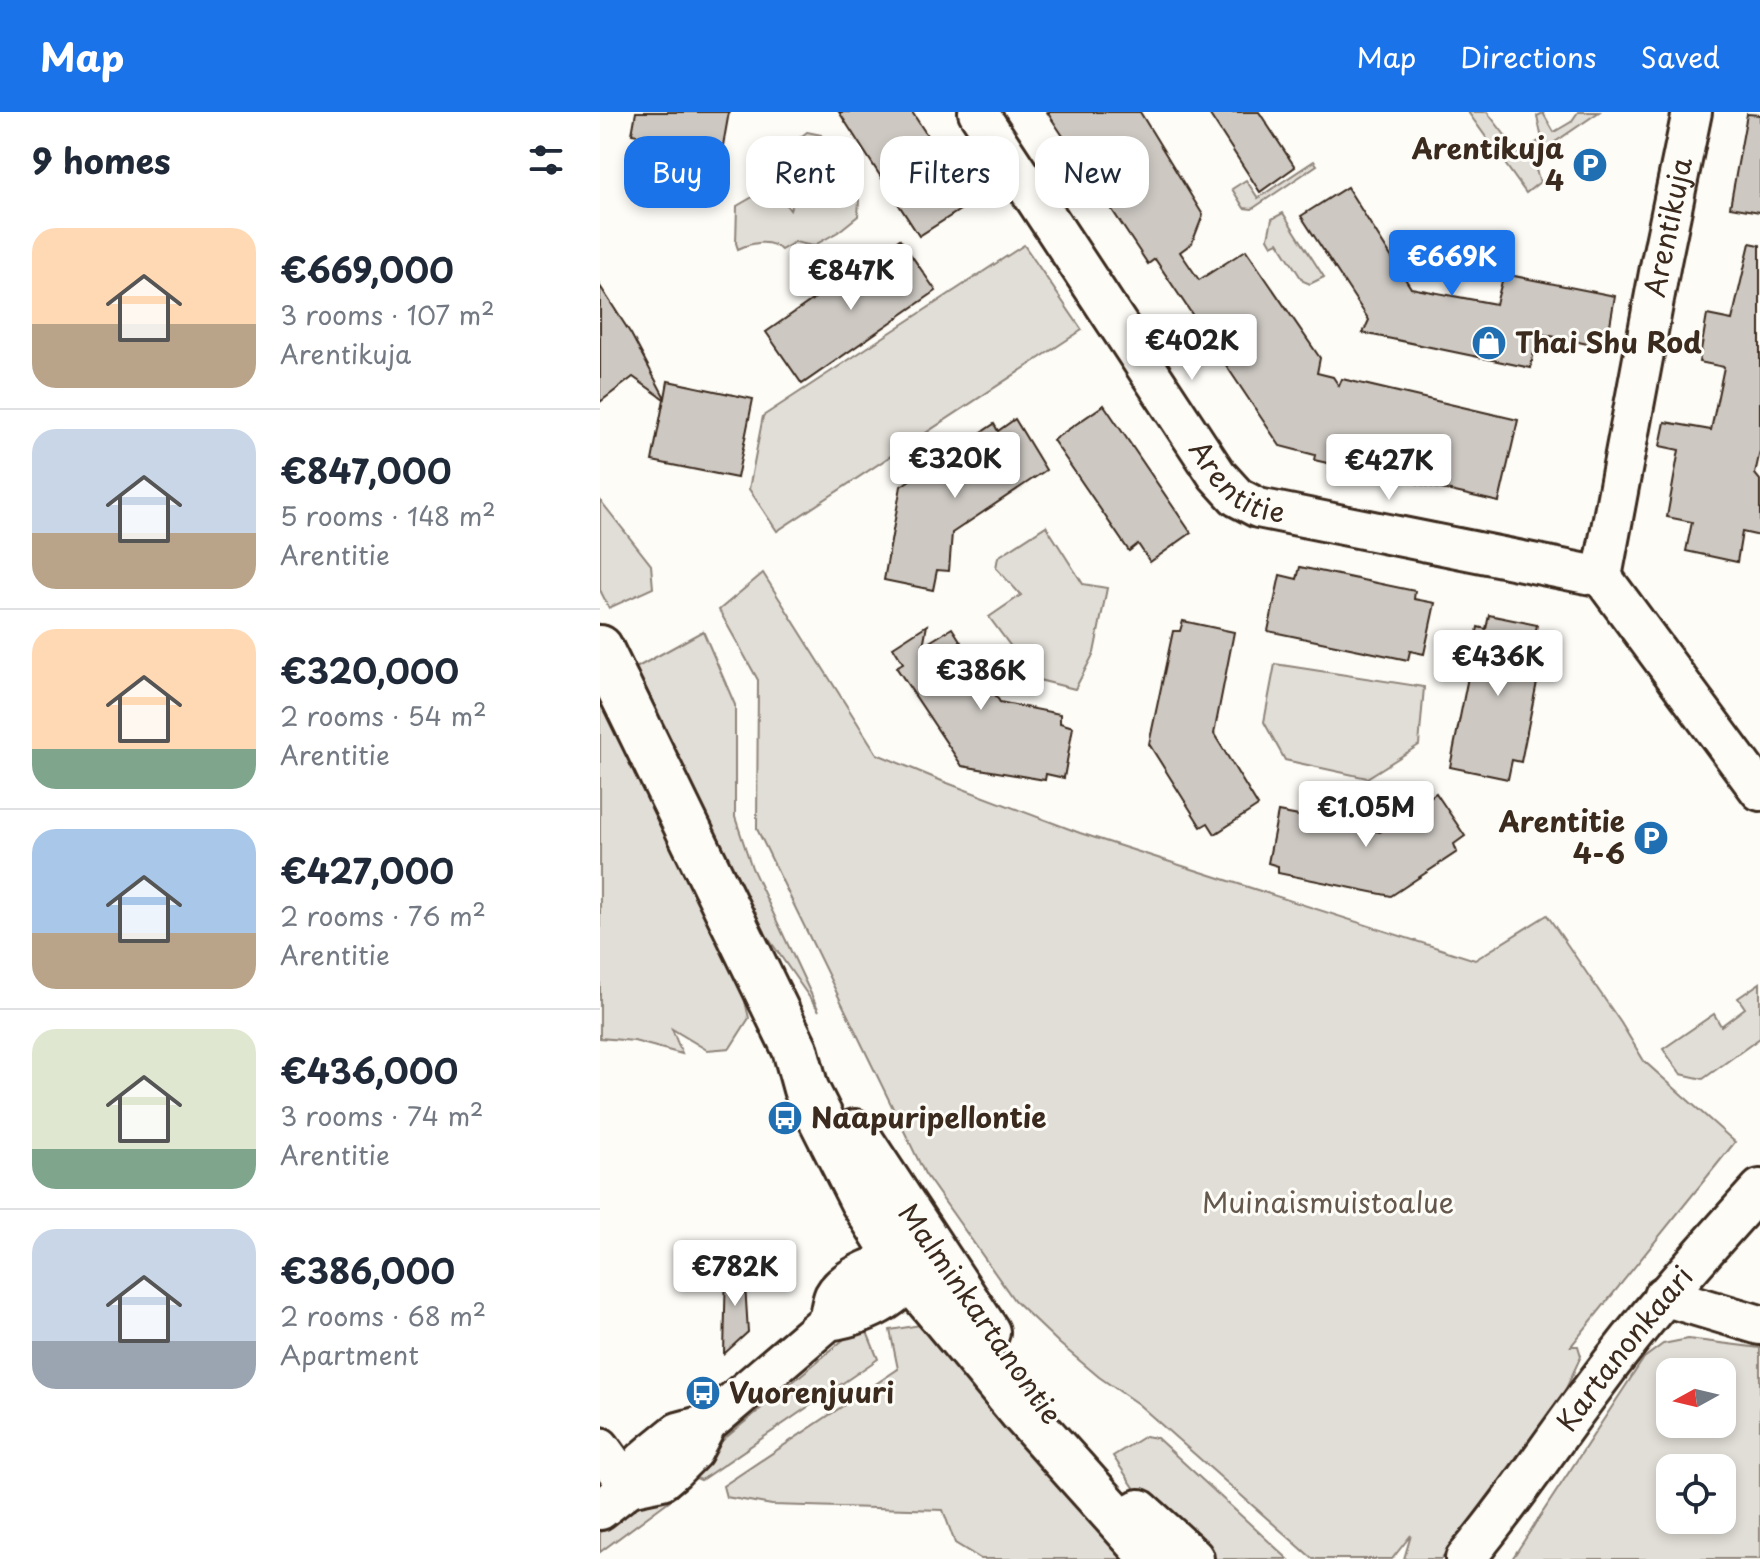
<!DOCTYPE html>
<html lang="en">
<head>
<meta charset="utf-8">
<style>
  body { margin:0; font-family:"Playpen Sans",sans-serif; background:#f6f6f7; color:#1f2937; height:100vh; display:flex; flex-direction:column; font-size:30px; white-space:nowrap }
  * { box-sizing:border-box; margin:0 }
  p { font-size:26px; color:#747a83 }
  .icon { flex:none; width:44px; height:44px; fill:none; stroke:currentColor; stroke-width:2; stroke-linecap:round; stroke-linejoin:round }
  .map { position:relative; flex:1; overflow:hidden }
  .panel { display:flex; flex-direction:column; background:#fff; width:600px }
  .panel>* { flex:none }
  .banner { position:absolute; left:24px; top:24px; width:760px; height:72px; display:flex; gap:16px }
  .needle { width:52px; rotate:262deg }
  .tools { position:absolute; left:1056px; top:1246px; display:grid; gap:16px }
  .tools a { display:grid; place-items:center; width:80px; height:80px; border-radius:16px; background:#fff; box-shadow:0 4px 12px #0003; font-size:40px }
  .price { position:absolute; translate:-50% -68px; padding:0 18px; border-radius:8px; background:#fff; color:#222; font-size:26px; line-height:52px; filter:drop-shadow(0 2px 4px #0008) }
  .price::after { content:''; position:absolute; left:50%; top:48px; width:24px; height:18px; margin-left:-12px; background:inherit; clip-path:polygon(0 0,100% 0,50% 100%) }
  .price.selected { background:#1a73e8; color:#fff }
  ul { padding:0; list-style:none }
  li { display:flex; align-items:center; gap:24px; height:200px; padding:0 32px }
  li+li { border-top:2px solid #e0e1e3 }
  li span { display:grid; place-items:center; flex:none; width:224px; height:160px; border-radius:24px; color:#555 }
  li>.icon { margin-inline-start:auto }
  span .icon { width:96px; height:96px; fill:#fffc; stroke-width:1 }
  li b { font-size:34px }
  h2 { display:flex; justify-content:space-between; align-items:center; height:96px; padding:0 32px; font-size:34px }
  .chip { padding:0 28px; border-radius:24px; background:#fff; box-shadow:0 4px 12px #0003; font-size:28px; line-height:72px }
  .chip.selected { background:#1a73e8; color:#fff }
  header { display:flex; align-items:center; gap:48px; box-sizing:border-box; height:112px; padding:0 40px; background:#1a73e8; color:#fff }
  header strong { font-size:38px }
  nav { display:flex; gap:44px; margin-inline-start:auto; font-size:28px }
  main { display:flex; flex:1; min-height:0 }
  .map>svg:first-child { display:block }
</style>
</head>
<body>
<header>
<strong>Map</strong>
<nav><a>Map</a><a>Directions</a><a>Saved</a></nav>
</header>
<main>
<section class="panel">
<h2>9 homes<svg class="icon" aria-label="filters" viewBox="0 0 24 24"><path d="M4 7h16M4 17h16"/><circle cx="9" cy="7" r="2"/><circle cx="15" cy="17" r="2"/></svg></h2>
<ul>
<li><span style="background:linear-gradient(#ffd9b3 60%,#b9a48a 0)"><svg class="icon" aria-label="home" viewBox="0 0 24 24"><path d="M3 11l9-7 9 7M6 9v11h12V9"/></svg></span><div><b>€669,000</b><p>3 rooms · 107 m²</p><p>Arentikuja</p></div></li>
<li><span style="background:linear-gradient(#c9d6e8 65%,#b9a48a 0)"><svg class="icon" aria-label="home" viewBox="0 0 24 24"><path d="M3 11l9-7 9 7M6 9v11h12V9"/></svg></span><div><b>€847,000</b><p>5 rooms · 148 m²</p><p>Arentitie</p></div></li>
<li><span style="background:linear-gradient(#ffd9b3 75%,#7fa58c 0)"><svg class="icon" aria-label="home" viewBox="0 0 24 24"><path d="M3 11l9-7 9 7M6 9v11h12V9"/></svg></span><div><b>€320,000</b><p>2 rooms · 54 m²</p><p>Arentitie</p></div></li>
<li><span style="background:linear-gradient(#a9c7e8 65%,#b9a48a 0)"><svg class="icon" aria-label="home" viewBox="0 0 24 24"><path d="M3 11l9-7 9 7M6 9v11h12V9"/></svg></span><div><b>€427,000</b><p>2 rooms · 76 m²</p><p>Arentitie</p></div></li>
<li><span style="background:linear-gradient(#dfe7d0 75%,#7fa58c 0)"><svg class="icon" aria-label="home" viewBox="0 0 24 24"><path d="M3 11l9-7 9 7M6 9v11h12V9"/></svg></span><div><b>€436,000</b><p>3 rooms · 74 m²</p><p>Arentitie</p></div></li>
<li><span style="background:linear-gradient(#c9d6e8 70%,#9aa5b1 0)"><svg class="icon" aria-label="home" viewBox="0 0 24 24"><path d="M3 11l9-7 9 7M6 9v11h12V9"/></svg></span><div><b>€386,000</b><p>2 rooms · 68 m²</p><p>Apartment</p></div></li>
</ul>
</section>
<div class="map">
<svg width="1160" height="1447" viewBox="0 0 1160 1447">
  <rect width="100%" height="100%" fill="#fdfcf7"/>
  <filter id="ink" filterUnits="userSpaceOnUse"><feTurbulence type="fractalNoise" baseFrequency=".0125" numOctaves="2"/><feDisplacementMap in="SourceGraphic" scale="16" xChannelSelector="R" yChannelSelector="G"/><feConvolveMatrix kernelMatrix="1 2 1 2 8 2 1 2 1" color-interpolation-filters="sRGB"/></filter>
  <g filter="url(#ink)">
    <!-- green -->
    <g fill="#e1ded7" stroke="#8e847a" stroke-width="2" fill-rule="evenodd">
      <path d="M 868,0 L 887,0 L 919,41 L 942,27 L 937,4 L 943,1 L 954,20 L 971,10 L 978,0 L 999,0 L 939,41 L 933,49 L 940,70 L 926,81 Z"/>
      <path d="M 207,20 L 221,23 L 259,88 L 258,104 L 238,120 L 213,134 L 195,130 L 181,138 C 170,126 151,131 138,137 L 136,131 L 137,94 L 163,79 L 175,93 L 184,90 L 190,98 L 195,83 L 177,56 L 190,45 L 188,35 Z"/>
      <path d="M 714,49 L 717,53 L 652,97 L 644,96 L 632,77 L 646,68 L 658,86 Z"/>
      <path d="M 683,101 L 724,165 L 710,172 L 703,169 L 678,130 L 672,133 L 668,126 L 672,107 Z"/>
      <path d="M 424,133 L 482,218 L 177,419 L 149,377 L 163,304 Z"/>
      <path d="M 0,388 L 51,453 L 53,476 L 9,496 L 0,478 Z"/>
      <path d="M 446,414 L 483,472 L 507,476 L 494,541 L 475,577 L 435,567 L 389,505 L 421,483 L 396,456 L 398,445 Z"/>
      <path d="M 163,461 L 277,642 L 342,669 L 480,721 L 875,848 L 947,803 L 1021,911 L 1044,949 L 1135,1030 L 971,1234 L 978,1234 L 981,1244 L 964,1281 L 841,1447 L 804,1447 L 811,1423 L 792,1447 L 713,1447 L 538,1292 L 499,1265 L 460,1232 L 414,1188 L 325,1062 L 157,717 L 158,568 L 119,498 Z"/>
      <path d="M 103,519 L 135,593 L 135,705 L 152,756 L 219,899 L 166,823 L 34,557 Z"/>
      <path d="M 675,552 L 824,575 L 819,633 L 767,666 L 685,648 L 664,610 Z"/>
      <path d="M 0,577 L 136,852 L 149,906 L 130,936 L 107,938 L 72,917 L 82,942 L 34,929 L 0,926 Z"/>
      <path d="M 1160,871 L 1160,926 L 1103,967 L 1081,962 L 1063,937 L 1114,902 L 1121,914 L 1145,896 L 1138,886 Z"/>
      <path d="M 326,1212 L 529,1447 L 381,1447 L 355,1431 L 343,1398 L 172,1393 L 126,1385 L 123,1374 L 298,1257 L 290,1218 Z"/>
      <path d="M 265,1215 L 278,1247 L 101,1368 L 89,1363 L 87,1358 L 243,1228 Z"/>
      <path d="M 1088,1227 L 1160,1236 L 1160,1447 L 912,1447 L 1044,1246 L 1063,1232 ZM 1070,1260 L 1122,1260 L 1122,1312 L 1070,1312 ZM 1070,1356 L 1122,1356 L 1122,1408 L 1070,1408 Z"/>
      <path d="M 545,1324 L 557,1326 L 688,1447 L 616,1447 L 535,1377 L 513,1344 Z"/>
      <path d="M 72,1368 L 79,1376 L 77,1383 L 0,1440 L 0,1421 Z"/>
    </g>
    <!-- building -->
    <g fill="#cdc8c2" stroke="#3b2a1e" stroke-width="2">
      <path d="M 36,0 L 129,0 L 122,39 L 32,22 Z"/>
      <path d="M 239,0 L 312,0 L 371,91 L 319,124 Z"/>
      <path d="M 447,0 L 540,0 L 603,103 L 592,131 L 580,140 L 599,168 L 646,138 L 720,246 L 717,261 L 733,265 L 739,274 L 742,267 L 918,308 L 899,390 L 714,348 L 715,343 L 680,334 L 555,147 L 548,152 Z"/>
      <path d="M 608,0 L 659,0 L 695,55 L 660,80 Z"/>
      <path d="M 1147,2 L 1160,3 L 1160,100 L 1130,95 Z"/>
      <path d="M 747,75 L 811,176 L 896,192 L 904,162 L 1015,184 L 1006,236 L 937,221 L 931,256 L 763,221 L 769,208 L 701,104 Z"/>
      <path d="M 300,127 L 336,179 L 202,272 L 166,220 Z"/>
      <path d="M 1150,131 L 1160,133 L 1160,339 L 1155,362 L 1160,368 L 1160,424 L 1142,420 L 1137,450 L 1086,439 L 1092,410 L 1067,405 L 1079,338 L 1060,334 L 1065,310 L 1111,318 L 1124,255 L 1099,250 L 1107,203 L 1132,208 Z"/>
      <path d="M 0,174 L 31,222 L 65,286 L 68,269 L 153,287 L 137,366 L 52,349 L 64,287 L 33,265 L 0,290 Z"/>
      <path d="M 504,293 L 591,421 L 550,450 L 538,432 L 529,439 L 453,328 Z"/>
      <path d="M 415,307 L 446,358 L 352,421 L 349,459 L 337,458 L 333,478 L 284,468 L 301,374 L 394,312 L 398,319 Z"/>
      <path d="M 700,455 L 815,479 L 814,487 L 835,491 L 824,542 L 810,539 L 808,548 L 668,519 L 680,463 L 697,467 Z"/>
      <path d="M 889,503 L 937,513 L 933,533 L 944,535 L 921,650 L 912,648 L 908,667 L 850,655 L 878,515 L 886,517 Z"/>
      <path d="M 583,509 L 634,520 L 614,622 L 658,694 L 615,722 L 608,711 L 601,715 L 549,632 L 573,519 L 580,519 Z"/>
      <path d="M 327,513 L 323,534 L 352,516 L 400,590 L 460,602 L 460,611 L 473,615 L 464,666 L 446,662 L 445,668 L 362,654 L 296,555 L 303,551 L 293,535 Z"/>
      <path d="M 836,681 L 865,724 L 854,732 L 857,740 L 791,784 L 678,761 L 678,754 L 668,751 L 678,700 L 780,720 Z"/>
      <path d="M 126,1156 L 144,1156 L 148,1220 L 124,1242 Z"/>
    </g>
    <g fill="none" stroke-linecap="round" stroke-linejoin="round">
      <defs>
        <g id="minor">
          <path id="s1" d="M 378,0 L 617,363 L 637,385 L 658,396 L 1002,465 L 1160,679"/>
          <path id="s2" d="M 1002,465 L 1061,150 L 1092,0"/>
          <path d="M 1063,1184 L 1160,1213"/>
          <path d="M 228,1209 C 230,1202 231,1191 234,1184 C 248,1158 300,1146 326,1141"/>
          <path d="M 0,1335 L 29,1375"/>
          <path d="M 29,1375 L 62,1368 L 74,1358 L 93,1339 L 107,1312 L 228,1209 C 274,1202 301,1183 328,1146"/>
          <path d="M 0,1398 L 29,1375 L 43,1349 L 57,1337 L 78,1320 L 104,1313"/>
          <path id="s3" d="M 865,1447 C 911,1393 949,1334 992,1277 C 1044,1206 1101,1142 1160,1077"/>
        </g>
        <g id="major">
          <path d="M 0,536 L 195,937 L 206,977 L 262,1088 L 312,1168 L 421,1299 L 554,1447"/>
          <path d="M 255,1020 L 387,1220"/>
          <path d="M 539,1400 L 591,1447"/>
        </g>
      </defs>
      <!-- minor casing -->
      <use href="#minor" stroke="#3b2a1e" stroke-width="44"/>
      <!-- major casing -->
      <use href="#major" stroke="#3b2a1e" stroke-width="50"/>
      <!-- minor -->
      <use href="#minor" stroke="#fdfcf7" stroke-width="38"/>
      <!-- major -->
      <use href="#major" stroke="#fdfcf7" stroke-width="44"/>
    </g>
  </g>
  <!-- icons -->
  <defs>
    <symbol id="parking-disc" viewBox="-11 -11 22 22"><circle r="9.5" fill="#1f6fb2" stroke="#fdfcf7"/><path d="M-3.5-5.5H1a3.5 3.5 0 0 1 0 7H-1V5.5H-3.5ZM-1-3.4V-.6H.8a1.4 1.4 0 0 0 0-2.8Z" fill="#fff"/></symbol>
    <symbol id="shop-disc" viewBox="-11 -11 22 22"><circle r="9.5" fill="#1f6fb2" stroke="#fdfcf7"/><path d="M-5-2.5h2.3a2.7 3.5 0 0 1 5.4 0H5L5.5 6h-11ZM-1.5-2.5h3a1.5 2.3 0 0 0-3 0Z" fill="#fff"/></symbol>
    <symbol id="bus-disc" viewBox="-11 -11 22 22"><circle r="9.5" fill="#1f6fb2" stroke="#fdfcf7"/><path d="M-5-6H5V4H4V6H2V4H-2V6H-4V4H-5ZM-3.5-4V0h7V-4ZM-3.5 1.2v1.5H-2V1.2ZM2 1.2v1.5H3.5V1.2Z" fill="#fff"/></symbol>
  </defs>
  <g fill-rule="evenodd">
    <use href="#parking-disc" x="970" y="33" width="40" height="40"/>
    <use href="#shop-disc" x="869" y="211" width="40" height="40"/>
    <use href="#parking-disc" x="1031" y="706" width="40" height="40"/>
    <use href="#bus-disc" x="165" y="986" width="40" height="40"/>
    <use href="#bus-disc" x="83" y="1261" width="40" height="40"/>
  </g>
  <g text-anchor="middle" stroke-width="6" stroke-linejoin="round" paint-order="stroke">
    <!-- poi labels -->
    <g font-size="28" font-weight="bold" fill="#3b2a1e" stroke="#fdfcf7" text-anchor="start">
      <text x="964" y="47" text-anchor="end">Arentikuja<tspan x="964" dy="32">4</tspan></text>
      <text x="915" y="241">Thai Shu Rod</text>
      <text x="1025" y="720" text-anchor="end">Arentitie<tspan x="1025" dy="32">4-6</tspan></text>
      <text x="211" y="1016">Naapuripellontie</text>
      <text x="129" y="1291">Vuorenjuuri</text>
    </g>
    <!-- street labels -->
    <g font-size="28" fill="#3b2a1e" stroke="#fdfcf7">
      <text dy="10" stroke="none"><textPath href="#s2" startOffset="356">Arentikuja</textPath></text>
      <text dy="10" stroke="none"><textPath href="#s1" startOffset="456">Arentitie</textPath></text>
      <text transform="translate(380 1202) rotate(55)" y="10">Malminkartanontie</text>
      <text dy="10" stroke="none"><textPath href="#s3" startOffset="264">Kartanonkaari</textPath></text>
    </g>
    <!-- park labels -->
    <g font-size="28" fill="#64574c" stroke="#fdfcf7">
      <text x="728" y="1101">Muinaismuistoalue</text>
    </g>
  </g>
</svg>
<div class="tools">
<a><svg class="needle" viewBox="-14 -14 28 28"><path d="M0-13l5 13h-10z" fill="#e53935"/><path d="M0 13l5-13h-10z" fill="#747a83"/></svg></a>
<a><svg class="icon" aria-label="locate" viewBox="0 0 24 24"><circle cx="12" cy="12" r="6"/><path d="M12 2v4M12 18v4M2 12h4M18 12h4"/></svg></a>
</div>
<b class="price selected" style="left:852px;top:186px">€669K</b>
<b class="price" style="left:251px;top:200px">€847K</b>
<b class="price" style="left:592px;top:270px">€402K</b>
<b class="price" style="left:355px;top:388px">€320K</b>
<b class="price" style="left:789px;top:390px">€427K</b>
<b class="price" style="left:898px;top:586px">€436K</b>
<b class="price" style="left:381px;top:600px">€386K</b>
<b class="price" style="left:766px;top:737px">€1.05M</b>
<b class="price" style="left:135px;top:1196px">€782K</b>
<div class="banner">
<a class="chip selected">Buy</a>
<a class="chip">Rent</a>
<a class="chip">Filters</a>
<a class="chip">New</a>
</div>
</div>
</main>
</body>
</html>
